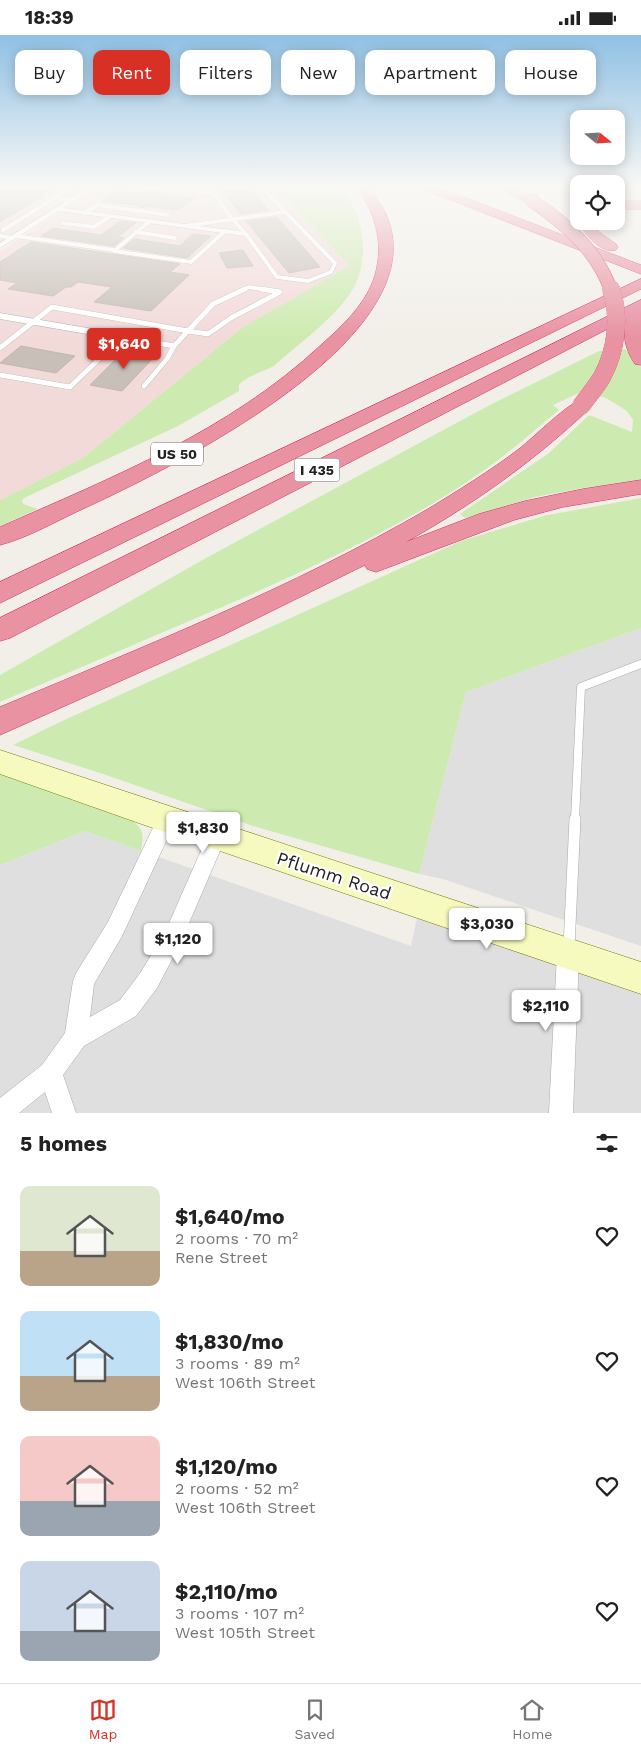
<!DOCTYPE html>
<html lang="en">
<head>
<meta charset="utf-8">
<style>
  body { margin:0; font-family:"Work Sans",sans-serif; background:#f2f2f2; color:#222; height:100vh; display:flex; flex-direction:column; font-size:19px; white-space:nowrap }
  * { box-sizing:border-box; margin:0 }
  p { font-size:16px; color:#767676 }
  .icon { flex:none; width:28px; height:28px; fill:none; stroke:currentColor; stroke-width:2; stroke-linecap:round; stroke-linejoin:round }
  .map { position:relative; height:1078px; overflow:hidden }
  .details { display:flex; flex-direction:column; background:#fff; flex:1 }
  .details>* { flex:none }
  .top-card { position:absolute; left:15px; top:15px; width:611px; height:45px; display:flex; gap:10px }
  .needle { width:32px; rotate:108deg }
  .tools { position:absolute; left:570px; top:75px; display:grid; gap:10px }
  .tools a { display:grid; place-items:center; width:55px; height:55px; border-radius:10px; background:#fff; box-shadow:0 2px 12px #0003; font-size:25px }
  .price { position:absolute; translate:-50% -42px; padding:0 11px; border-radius:5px; background:#fff; color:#222; font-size:16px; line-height:32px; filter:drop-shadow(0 1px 2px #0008) }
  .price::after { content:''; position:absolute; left:50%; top:30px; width:15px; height:11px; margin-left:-8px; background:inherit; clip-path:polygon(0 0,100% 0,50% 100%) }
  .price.on { background:#d93025; color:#fff }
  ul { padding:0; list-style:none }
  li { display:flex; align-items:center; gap:15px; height:125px; padding:0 20px }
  li span { display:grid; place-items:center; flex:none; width:140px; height:100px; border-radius:10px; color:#555 }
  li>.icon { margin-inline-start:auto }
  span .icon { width:60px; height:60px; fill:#fffc; stroke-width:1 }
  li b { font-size:21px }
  h2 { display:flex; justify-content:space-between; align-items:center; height:60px; padding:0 20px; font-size:21px }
  .tag { padding:0 18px; border-radius:10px; background:#fff; box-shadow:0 2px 12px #0003; font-size:18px; line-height:45px }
  .tag.on { background:#d93025; color:#fff }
  .status { display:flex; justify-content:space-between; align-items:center; height:35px; padding:0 25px; background:#fff; direction:ltr }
  .status svg { height:14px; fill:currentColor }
  .dock { display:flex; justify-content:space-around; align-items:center; height:70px; border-top:1px solid #e0e0e0; background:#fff; font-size:14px; color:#767676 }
  .dock a { display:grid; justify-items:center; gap:2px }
  .dock .on { color:#d93025 }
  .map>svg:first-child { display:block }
</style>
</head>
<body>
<div class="status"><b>18:39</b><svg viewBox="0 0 49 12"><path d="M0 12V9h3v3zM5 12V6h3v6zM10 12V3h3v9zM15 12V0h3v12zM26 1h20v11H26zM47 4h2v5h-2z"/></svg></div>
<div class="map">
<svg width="641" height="1078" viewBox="0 0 641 1078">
  <rect width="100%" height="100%" fill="#f2efe9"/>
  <!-- residential -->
  <g fill="#e0dfdf">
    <path d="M 641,593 L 641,911 L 443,844 L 419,839 L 466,657 Z"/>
    <path d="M 85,796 L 411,911 L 420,869 L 641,945 L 641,1078 L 0,1078 L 0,830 Z"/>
  </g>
  <!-- commercial -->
  <g fill="#f2dad9">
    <path d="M 0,153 L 86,153 L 0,207 Z"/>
    <path d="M 98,153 L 276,153 L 351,231 L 243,292 L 83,423 L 0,465 L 0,216 Z"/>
  </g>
  <!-- grass -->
  <g fill="#cdebb0">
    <path d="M 276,153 L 343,153 C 366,186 372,230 347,263 C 327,289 298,309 274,331 C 263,337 246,341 239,350 L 239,356 L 178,391 L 26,462 L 22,465 L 23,469 L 38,474 L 0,491 L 0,465 L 83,423 L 243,292 L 350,231 Z"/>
    <path d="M 625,314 L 641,332 L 641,446 L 583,453 L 535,462 L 465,483 L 460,479 L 549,418 L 589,380 L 632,397 L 633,385 L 627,376 L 606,363 L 581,357 L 553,370 L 559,375 C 535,395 511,416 486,434 C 411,487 326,526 243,563 C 162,598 81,632 0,667 L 0,640 L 206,523 L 486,372 L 599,316 Z"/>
    <path d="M 641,463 L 641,593 L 466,657 L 419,839 L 253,791 L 103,739 L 13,710 L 62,686 L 461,506 L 543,481 Z"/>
    <path d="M 0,737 L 131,784 C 144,795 144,800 141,816 L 85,796 L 0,830 Z"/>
  </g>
  <!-- building -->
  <g fill="#c7bfb8" stroke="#c4b6ab">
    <path d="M 0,153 L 57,153 L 0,187 Z"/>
    <path d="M 249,153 L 268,175 L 241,179 L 221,156 Z"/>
    <path d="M 116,156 L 144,159 L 147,157 L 194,163 L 178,175 L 144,171 L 145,173 L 139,172 L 141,171 L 101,166 Z"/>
    <path d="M 277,182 L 302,211 L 320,232 L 289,238 L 246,186 Z"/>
    <path d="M 120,186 L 136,188 L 117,202 L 124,203 L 114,211 L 41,201 L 53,193 L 101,200 Z"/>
    <path d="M 193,199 L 211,201 L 187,223 L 123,213 L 134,204 L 180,211 Z"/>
    <path d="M 31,207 L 180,229 L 170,237 L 189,240 L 151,276 L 94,267 L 112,252 L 78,247 L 71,252 L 66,252 L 53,261 L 8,254 L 17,248 L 0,245 L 0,227 Z"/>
    <path d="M 243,215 L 253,231 L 227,233 L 219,218 Z"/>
    <path d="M 21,311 L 75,321 L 56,338 L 0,328 Z"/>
    <path d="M 126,314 L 157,319 L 122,356 L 90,350 Z"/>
  </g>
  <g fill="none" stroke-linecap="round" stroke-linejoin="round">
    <defs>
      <g id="service-far3">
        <path d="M 147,153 L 199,156"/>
        <path d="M 198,153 L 199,156 L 214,159 L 232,184 L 246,199"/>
        <path d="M 55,163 L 71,153"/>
        <path d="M 85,178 L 97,170 L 168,180"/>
        <path d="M 150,186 L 114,216 L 191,227 L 225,196"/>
        <path d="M 63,188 L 94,192 L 110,181"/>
        <path d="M 185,191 L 284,177"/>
        <path d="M 3,195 L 55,163 L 73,165"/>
        <path d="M 136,197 L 175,203"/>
        <path d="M 230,197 L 246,199 L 277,242 L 308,246 L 331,237 L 335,228 L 262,153"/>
        <path d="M 0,201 L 13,203"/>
        <path d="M 16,201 L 114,215"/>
        <path d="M 242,255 L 249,252 L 268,255"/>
      </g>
      <g id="service-far2">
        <path d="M 188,296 L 208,299 L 231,283 L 280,257 L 261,254"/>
        <path d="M 188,296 L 213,269 L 245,254"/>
        <path d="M 122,302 L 174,311 L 167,324 L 144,351"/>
        <path d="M 174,311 L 188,296"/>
        <path d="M 0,313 L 52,272 L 188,296"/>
        <path d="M 0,340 L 70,352 L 101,322 L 95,311 L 107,300"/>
      </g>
      <path id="service-far1" d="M 575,785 L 581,652 L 641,629"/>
      <path id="service" d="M 569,912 L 575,784"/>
      <g id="minor">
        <path d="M 86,153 L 94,153 L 64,173 L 230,195 L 234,197 L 230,199 L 59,176 L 0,213 L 0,208 Z"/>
        <path d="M 0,278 L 122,299 L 127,302 L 122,305 L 0,284 Z"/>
        <path d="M 167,776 L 174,778 L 176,785 L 122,901 L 94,949 L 90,982 L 120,965 L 141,937 L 166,895 L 210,795 L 217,793 L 224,795 L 226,802 L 180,909 L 157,953 L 136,981 L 84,1011 L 63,1040 L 76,1078 L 52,1078 L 45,1057 L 19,1078 L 0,1078 L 0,1063 L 42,1030 L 65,998 L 73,946 L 76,938 L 108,887 L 160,778 Z"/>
        <path d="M 568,908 L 575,912 L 579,919 L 573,1078 L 549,1078 L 557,919 L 561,912 Z"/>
      </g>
      <path id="secondary" d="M 0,715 L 641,927 L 641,959 L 167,798 L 0,739 Z"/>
      <g id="motorway">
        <path d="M 357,153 L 369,153 C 481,283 173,432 87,472 C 58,485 30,502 0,510 L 0,492 C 113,442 229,396 321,310 C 341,292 363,272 373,246 C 385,213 377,180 357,153 Z"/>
        <path d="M 423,153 L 440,153 L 641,230 L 641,239 L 425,155 Z"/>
        <path d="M 501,153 L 516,153 L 537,165 L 535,168 L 527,168 Z"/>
        <rect x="616" y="166" width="25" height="8"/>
        <path d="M 579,184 L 579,186 L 591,186 L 595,194 L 616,209 L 618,212 L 616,215 C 600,219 584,198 578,186 Z"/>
        <path d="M 641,244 L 641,254 L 0,568 L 0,547 Z"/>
        <path d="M 641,265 L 641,330 L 635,329 C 625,314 623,302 625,285 L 10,603 L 0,606 L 0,583 Z"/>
        <path d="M 581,365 L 588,367 L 591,371 L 588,375 C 533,427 472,470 406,507 L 479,479 L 525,466 L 583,454 L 641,445 L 641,459 L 563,472 L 514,485 L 376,537 L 367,534 L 365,530 L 223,600 L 0,700 L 0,672 C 145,611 292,553 428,474 C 459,455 490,436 519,414 C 533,403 568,368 581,365 Z"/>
      </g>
    </defs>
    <!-- service-far3 casing -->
    <use href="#service-far3" stroke="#a9a9a9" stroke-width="4.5"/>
    <!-- service-far2 casing -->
    <use href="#service-far2" stroke="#a9a9a9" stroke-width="5.5"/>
    <!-- service-far1 casing -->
    <use href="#service-far1" stroke="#a9a9a9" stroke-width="9"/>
    <!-- service casing -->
    <use href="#service" stroke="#a9a9a9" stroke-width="12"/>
    <!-- minor casing -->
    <use href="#minor" stroke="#a9a9a9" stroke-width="1"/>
    <!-- secondary casing -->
    <use href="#secondary" stroke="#707d05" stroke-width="1"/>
    <!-- motorway casing -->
    <use href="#motorway" stroke="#dc2a67" stroke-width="1"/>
    <!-- service-far3 -->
    <use href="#service-far3" stroke="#fff" stroke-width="4"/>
    <!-- service-far2 -->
    <use href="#service-far2" stroke="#fff" stroke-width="5"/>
    <!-- service-far1 -->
    <use href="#service-far1" stroke="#fff" stroke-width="8"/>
    <!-- service -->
    <use href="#service" stroke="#fff" stroke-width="11"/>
    <!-- minor -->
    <use href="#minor" fill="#fff" fill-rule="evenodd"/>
    <!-- secondary -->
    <use href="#secondary" fill="#f7fabf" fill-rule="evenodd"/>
    <!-- motorway -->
    <use href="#motorway" fill="#e892a2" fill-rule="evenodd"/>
    <defs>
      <path id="motorway-bridge-far1" d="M 531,165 C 566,189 596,214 611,255"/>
      <path id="motorway-bridge" d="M 581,371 C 588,361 596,352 602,342 C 616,316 621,282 611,254"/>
    </defs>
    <!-- motorway-bridge-far1 casing -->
    <use href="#motorway-bridge-far1" stroke="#dc2a67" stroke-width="14" stroke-linecap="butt"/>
    <!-- motorway-bridge casing -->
    <use href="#motorway-bridge" stroke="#dc2a67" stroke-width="18" stroke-linecap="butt"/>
    <!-- motorway-bridge-far1 -->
    <use href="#motorway-bridge-far1" stroke="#e892a2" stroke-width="13"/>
    <!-- motorway-bridge -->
    <use href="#motorway-bridge" stroke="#e892a2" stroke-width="18"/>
  </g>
  <!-- sky -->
  <linearGradient id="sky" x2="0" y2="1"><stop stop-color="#8fc0e4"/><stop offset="0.5" stop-color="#f9f8f5"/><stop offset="1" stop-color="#f9f8f5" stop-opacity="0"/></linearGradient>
  <rect width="641" height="304" fill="url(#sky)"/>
  <g text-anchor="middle" stroke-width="4.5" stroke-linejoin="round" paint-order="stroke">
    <!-- shield labels -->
    <g fill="#fff" stroke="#646464" stroke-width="1">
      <rect x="151" y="407.5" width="52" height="23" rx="4"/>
      <rect x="294.5" y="423.5" width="45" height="23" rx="4"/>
    </g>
    <g font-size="14" font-weight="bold" fill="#222">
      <text x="177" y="424">US 50</text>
      <text x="317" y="440">I 435</text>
    </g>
    <!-- near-street labels -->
    <g font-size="18" fill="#222" stroke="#fff">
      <text transform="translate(334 841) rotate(18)" y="6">Pflumm Road</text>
    </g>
  </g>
</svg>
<div class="tools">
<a><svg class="needle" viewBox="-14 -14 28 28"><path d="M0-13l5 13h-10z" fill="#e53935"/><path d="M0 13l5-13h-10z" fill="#767676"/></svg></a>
<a><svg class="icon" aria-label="locate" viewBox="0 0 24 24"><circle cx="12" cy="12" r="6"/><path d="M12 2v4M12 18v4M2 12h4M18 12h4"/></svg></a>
</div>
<b class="price on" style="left:124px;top:335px">$1,640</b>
<b class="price" style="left:203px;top:819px">$1,830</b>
<b class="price" style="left:487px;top:915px">$3,030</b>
<b class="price" style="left:178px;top:930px">$1,120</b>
<b class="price" style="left:546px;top:997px">$2,110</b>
<div class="top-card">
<a class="tag">Buy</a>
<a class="tag on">Rent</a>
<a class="tag">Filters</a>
<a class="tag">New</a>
<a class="tag">Apartment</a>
<a class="tag">House</a>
</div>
</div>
<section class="details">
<h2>5 homes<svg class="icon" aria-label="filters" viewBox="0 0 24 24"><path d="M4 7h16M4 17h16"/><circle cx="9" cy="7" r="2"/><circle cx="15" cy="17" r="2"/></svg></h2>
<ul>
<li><span style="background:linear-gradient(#dfe7d0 65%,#b9a48a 0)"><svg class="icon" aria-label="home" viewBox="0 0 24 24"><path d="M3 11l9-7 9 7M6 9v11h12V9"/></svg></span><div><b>$1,640/mo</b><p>2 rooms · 70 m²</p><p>Rene Street</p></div><svg class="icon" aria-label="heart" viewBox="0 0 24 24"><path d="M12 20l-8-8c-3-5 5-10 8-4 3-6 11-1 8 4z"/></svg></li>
<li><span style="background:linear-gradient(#bfe0f5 65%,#b9a48a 0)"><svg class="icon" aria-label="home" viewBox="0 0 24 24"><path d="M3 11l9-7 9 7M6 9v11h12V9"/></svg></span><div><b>$1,830/mo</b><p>3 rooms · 89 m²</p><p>West 106th Street</p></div><svg class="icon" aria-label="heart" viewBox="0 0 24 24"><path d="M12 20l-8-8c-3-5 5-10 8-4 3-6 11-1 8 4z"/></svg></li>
<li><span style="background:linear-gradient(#f6c9c9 65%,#9aa5b1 0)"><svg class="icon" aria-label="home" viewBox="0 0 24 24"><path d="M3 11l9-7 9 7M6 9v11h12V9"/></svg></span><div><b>$1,120/mo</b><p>2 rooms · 52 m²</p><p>West 106th Street</p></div><svg class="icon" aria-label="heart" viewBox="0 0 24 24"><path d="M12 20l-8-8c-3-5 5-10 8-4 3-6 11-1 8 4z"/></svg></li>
<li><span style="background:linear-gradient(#c9d6e8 70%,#9aa5b1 0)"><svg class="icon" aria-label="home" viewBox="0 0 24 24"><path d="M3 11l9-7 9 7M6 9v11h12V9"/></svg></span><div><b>$2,110/mo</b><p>3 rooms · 107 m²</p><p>West 105th Street</p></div><svg class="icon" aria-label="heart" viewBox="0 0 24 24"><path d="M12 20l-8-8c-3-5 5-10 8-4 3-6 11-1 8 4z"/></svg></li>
</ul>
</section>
<nav class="dock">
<a class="on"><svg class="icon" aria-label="map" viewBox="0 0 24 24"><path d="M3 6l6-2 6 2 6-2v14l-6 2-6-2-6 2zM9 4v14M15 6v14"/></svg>Map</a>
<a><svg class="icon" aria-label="saved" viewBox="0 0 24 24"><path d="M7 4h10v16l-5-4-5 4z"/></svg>Saved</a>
<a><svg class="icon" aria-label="home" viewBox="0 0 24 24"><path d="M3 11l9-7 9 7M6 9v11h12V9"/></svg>Home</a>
</nav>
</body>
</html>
